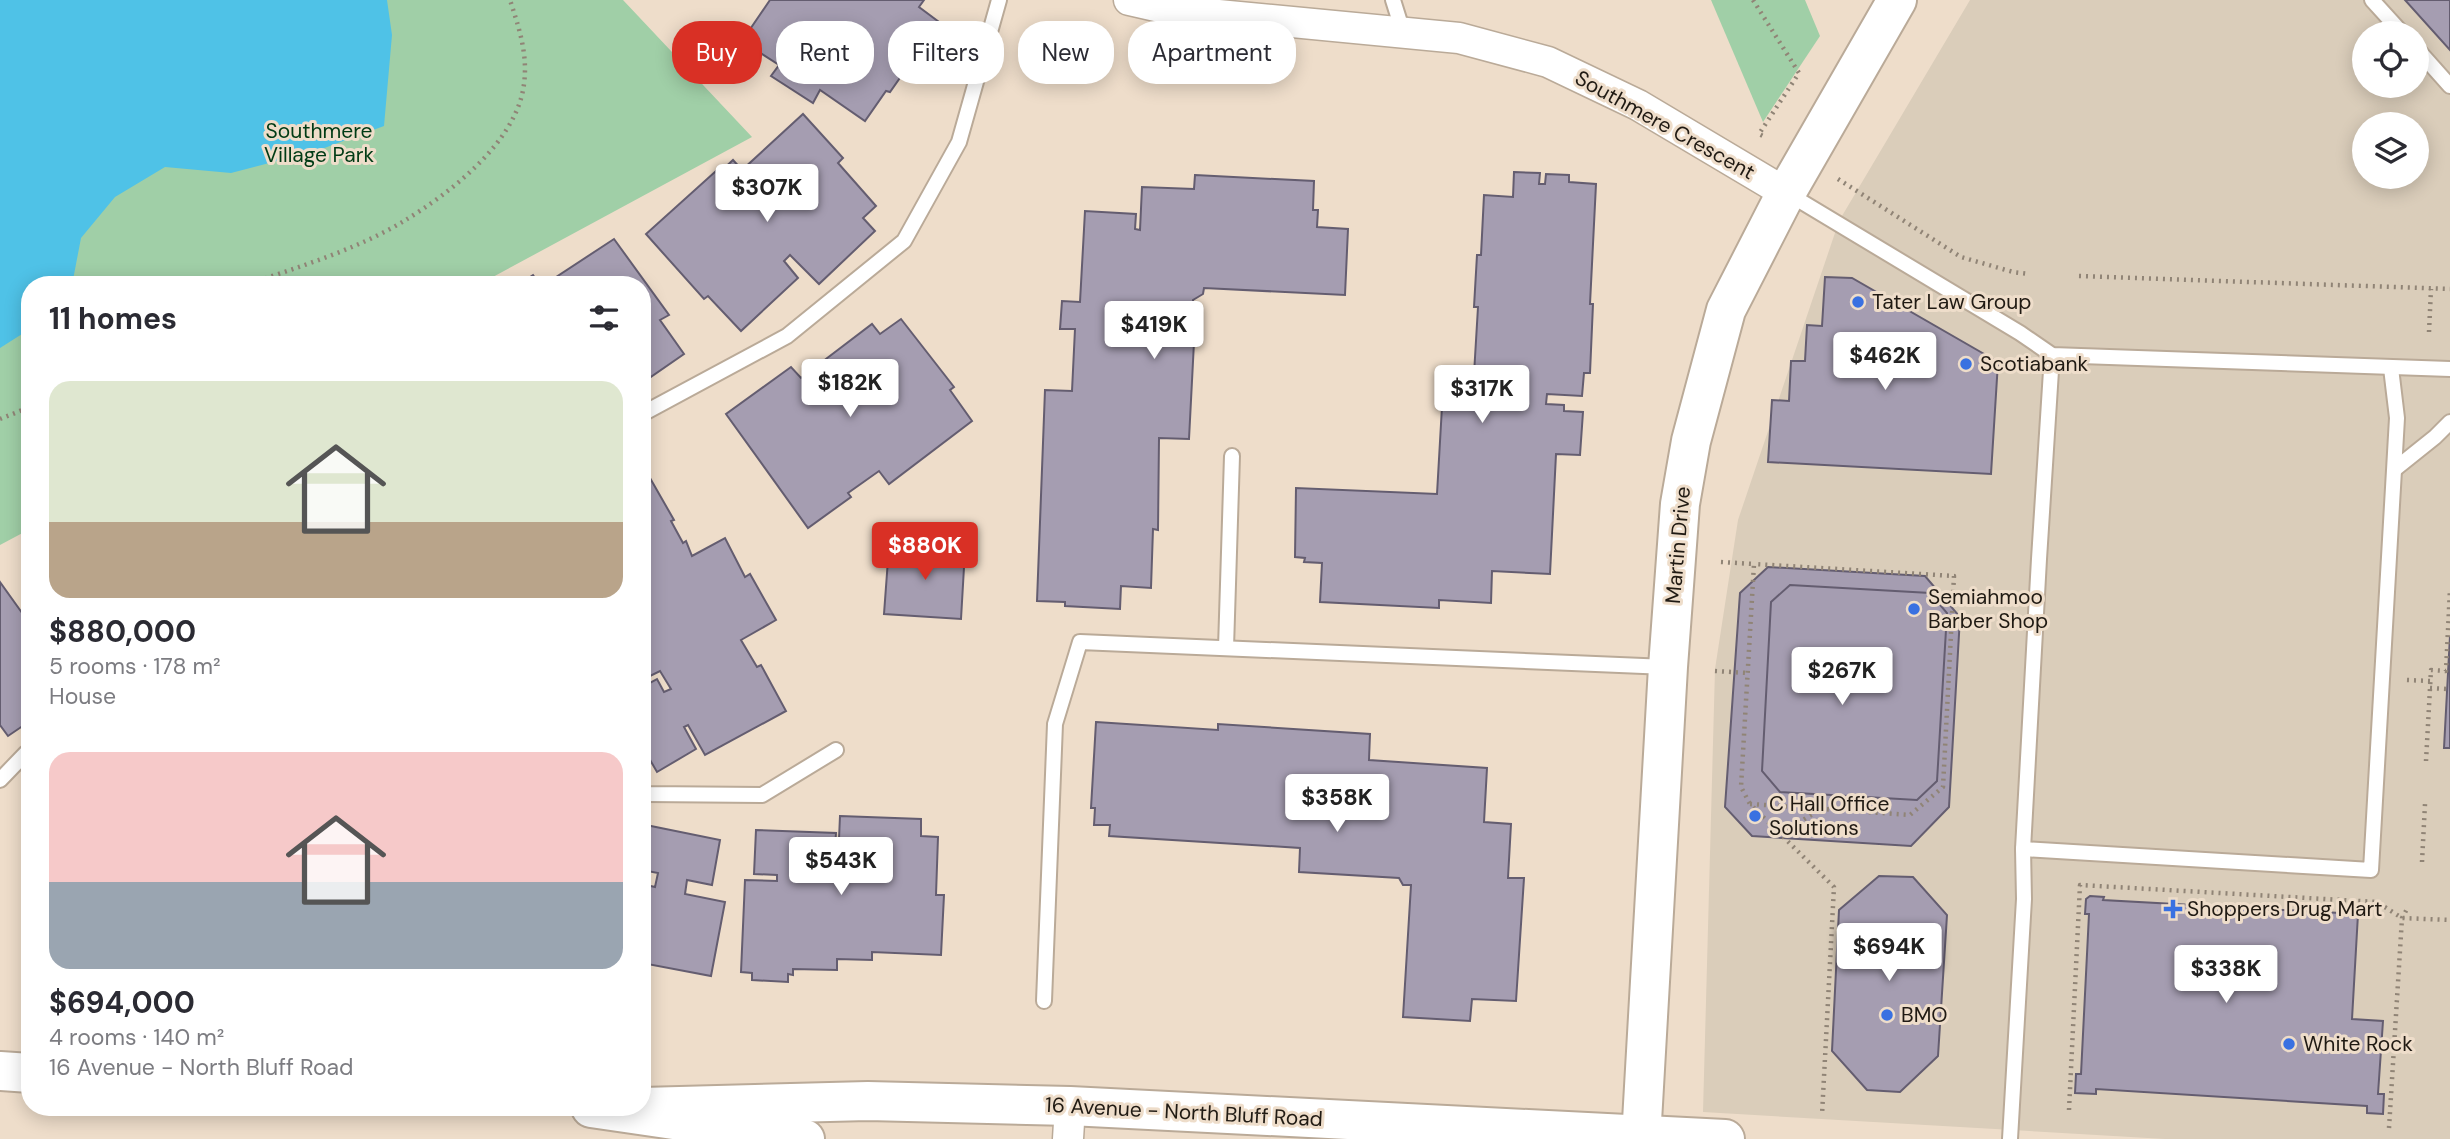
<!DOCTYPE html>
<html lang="en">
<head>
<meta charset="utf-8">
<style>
  body { margin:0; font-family:"DM Sans",sans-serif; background:#f7f7f7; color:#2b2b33; height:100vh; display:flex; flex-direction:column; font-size:26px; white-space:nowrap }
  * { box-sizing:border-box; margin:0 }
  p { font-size:23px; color:#7c7c81 }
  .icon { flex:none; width:38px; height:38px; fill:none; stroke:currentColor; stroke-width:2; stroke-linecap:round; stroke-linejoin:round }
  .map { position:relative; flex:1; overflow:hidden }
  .details { position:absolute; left:21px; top:276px; width:630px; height:840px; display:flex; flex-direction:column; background:#fff; border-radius:28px; box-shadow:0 4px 18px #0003 }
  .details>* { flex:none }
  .banner { position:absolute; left:672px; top:21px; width:665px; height:63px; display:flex; gap:14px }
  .controls { position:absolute; left:2352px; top:21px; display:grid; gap:14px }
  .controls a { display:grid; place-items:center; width:77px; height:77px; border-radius:50%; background:#fff; box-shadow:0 4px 18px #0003; font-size:35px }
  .price { position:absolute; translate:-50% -60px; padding:0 16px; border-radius:7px; background:#fff; color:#222; font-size:23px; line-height:46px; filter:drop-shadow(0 2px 4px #0008) }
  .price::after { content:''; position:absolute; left:50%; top:42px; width:21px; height:16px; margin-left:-10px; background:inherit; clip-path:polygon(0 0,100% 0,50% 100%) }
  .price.selected { background:#d93025; color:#fff }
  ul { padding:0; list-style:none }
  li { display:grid; align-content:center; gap:14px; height:371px; padding:0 28px }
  li span { display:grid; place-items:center; height:217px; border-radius:21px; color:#555 }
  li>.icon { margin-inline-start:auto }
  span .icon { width:126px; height:126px; fill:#fffc; stroke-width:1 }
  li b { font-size:30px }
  h2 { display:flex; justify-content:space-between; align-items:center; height:84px; padding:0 28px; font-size:30px }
  .pill { padding:0 24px; border-radius:28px; background:#fff; box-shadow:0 4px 18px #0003; font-size:24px; line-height:63px }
  .pill.selected { background:#d93025; color:#fff }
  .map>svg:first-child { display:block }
</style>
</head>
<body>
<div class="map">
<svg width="2450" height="1139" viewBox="0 0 2450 1139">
  <rect width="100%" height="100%" fill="#eeddca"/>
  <!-- commercial -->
  <path fill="#dacdba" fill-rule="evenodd" d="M 1970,0 L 2450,0 L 2450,1139 L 2165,1139 L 1703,1112 L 1715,669 L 1738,520 L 1839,221 ZM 2364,33 L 2417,33 L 2417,86 L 2364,86 ZM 2364,124 L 2417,124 L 2417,177 L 2364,177 Z"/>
  <!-- green -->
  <g fill="#a0cfa7">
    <path d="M 0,0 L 623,0 L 752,137 L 478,285 L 30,285 L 30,529 L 0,545 Z"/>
    <path d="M 1711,0 L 1805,0 L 1820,36 L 1763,122 Z"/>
  </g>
  <!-- water -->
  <path fill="#4fc2e7" d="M 0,0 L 387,0 L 392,35 L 384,126 L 319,150 L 231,173 L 165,167 L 115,197 L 81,238 L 72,285 L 30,285 L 30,329 L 0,348 Z"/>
  <!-- building -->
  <g fill="#a59db1" stroke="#645d70" stroke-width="2">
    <path d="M 770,0 L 924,0 L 919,7 L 939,22 L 890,92 L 886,91 L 865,121 L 820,90 L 813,103 L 771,76 L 779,65 L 742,41 Z"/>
    <path d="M 2405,0 L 2450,0 L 2450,50 Z"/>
    <path d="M 803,114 L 843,158 L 838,163 L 876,206 L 863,218 L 875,231 L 819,284 L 790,255 L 784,261 L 798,278 L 741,331 L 708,296 L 704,299 L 646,234 L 716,171 L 718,174 L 733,160 L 742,170 Z"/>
    <path d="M 1514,172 L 1540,173 L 1539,184 L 1545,184 L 1546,174 L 1569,175 L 1569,182 L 1596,184 L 1590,304 L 1593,304 L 1590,373 L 1584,373 L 1582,396 L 1547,394 L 1546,404 L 1564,405 L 1564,411 L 1583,412 L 1580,455 L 1556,454 L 1550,574 L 1492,571 L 1491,603 L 1439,600 L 1439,608 L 1320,602 L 1322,563 L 1304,562 L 1305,558 L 1295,557 L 1296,488 L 1437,494 L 1443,389 L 1473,391 L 1478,307 L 1474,307 L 1477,255 L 1481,255 L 1484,195 L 1513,197 Z"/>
    <path d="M 1195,175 L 1314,181 L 1313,210 L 1318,210 L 1317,227 L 1348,229 L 1345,295 L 1204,288 L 1203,294 L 1193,300 L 1191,342 L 1194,342 L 1189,439 L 1159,438 L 1158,530 L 1153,529 L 1151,588 L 1121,586 L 1120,609 L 1065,606 L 1065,602 L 1037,601 L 1045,390 L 1072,391 L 1075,329 L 1060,329 L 1062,301 L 1080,302 L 1085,211 L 1136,214 L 1135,229 L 1140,230 L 1142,187 L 1194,189 Z"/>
    <path d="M 614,239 L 669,315 L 660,320 L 684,354 L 642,383 L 642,285 L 544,285 Z"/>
    <path d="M 533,275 L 540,285 L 518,285 Z"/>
    <path d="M 1825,277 L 1852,278 L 1998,362 L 1991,474 L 1768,462 L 1772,400 L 1789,401 L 1791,361 L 1805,361 L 1807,325 L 1822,326 Z"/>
    <path d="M 901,319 L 954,387 L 950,390 L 972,421 L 889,484 L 879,471 L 848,493 L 851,497 L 808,528 L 726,414 L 791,367 L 801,378 L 872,324 L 880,334 Z"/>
    <path d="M 642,464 L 674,520 L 671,521 L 683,543 L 686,541 L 692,556 L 725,538 L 745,577 L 750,574 L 776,620 L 741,640 L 757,667 L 761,665 L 786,711 L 705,755 L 688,725 L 684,727 L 696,749 L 657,772 L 642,746 L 642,687 L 657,679 L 664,692 L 671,689 L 660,671 L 644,679 L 642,677 Z"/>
    <path d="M 889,546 L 965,550 L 961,619 L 884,614 Z"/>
    <path d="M 1768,567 L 1925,576 L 1960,617 L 1949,807 L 1911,846 L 1752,836 L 1725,807 L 1740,593 Z"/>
    <path d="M 0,582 L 30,624 L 30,721 L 8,736 L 0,725 Z"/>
    <path d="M 1790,585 L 1930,593 L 1947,613 L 1937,781 L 1917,800 L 1780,792 L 1762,771 L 1771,602 Z"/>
    <path d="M 2450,636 L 2450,748 L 2444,748 Z"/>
    <path d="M 1096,722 L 1218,730 L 1218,724 L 1370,734 L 1369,760 L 1487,768 L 1484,822 L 1511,824 L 1508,878 L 1524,878 L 1516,1001 L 1472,999 L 1470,1021 L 1403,1017 L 1411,885 L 1403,885 L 1399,878 L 1299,872 L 1300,848 L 1109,836 L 1110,825 L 1094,825 L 1095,808 L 1091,808 Z"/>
    <path d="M 840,816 L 921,819 L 921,836 L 938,837 L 936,895 L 944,895 L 941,955 L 872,952 L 872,960 L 837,959 L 837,970 L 793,969 L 793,975 L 788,974 L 788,982 L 752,980 L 752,973 L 741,972 L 745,880 L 777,881 L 777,875 L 754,874 L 756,830 L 836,833 L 834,861 L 838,862 Z"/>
    <path d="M 646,825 L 720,840 L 712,885 L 687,880 L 685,894 L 725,902 L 711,976 L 642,963 L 642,884 L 655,887 L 658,873 L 642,870 L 642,845 Z"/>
    <path d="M 1879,876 L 1913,877 L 1947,915 L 1938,1056 L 1900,1092 L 1867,1090 L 1832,1051 L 1839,910 Z"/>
    <path d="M 2090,896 L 2104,897 L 2103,900 L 2358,914 L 2352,1019 L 2383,1021 L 2378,1094 L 2384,1094 L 2383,1114 L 2367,1113 L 2367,1106 L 2096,1089 L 2096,1094 L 2075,1093 L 2076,1074 L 2081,1074 L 2089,914 L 2085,914 L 2086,899 Z"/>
  </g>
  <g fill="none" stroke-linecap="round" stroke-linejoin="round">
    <defs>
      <g id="lane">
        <path d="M 1393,0 L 1403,32"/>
        <path d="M 2372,0 L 2402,33"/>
        <path d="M 2417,49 L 2450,86"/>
        <path d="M 1787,193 L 2020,333 L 2052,355 L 2450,369"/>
        <path d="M 642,414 L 787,336 L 904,241 L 959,142 L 999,0"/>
        <path d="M 2395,469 L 2435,437 L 2450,422"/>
        <path d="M 1226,648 L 1232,456"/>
        <path d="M 0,780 L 26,753 L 30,752"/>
        <path d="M 642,791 L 646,794 L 762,795 L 836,750"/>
        <path d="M 2023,849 L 2371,870 L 2397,418 L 2391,368"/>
        <path d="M 1044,1001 L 1055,724 L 1080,642 L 1667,667"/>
        <path d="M 2010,1139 L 2024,899 L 2023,849 L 2039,559 L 2052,355"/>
      </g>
      <g id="street">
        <path d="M 1129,0 L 1177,11 L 1459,38 L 1548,62 L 1638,105 L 1786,193"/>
        <path d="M 1068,1139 L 1070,1106"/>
      </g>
      <g id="secondary">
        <path d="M 0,1071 L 30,1073"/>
        <path d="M 642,1107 L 868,1101 L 1070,1106 L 1725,1139"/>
        <path d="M 591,1108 L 805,1139"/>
        <path d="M 1641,1139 L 1668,667 L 1680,504 L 1691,441 L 1726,310 L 1786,193 L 1897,0"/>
      </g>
    </defs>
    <!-- lane casing -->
    <use href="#lane" stroke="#baaa98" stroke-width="18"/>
    <!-- street casing -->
    <use href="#street" stroke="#baaa98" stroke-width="33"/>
    <!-- secondary casing -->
    <use href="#secondary" stroke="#baaa98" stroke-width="42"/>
    <!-- path -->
    <g stroke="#908476" stroke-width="4.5" stroke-dasharray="2 5" stroke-linecap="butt">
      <path d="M 1753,0 L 1799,73 L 1759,134 L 1763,136"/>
      <path d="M 1838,179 L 1961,257 L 2013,272 L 2029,274"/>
      <path d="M 2079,276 L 2450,289"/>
      <path d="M 245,285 C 296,268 358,249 404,221 C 450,193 517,142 524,84 C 528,54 519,28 510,0"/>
      <path d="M 2429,332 L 2431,289"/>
      <path d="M 0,419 L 30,407"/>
      <path d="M 1721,562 L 1754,564 L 1741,787 L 1750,804 L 1834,887 L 1822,1115"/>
      <path d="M 1715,671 L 1748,673"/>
      <path d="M 2407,680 L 2430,681"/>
      <path d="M 2430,688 L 2447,689"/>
      <path d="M 2426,761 L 2431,670 L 2446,671 L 2450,589"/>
      <path d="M 1750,804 L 1910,815 L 1943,787 L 1954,576 L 1754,564"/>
      <path d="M 1780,834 L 1821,809"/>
      <path d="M 2422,862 L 2425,804"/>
      <path d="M 2069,1110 L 2080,885 L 2377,902 L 2402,918 L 2450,920"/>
      <path d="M 2389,1128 L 2402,918 L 2407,909"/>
    </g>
    <!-- lane -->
    <use href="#lane" stroke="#fff" stroke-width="14"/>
    <!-- street -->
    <use href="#street" stroke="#fff" stroke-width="30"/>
    <!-- secondary -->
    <use href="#secondary" stroke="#fff" stroke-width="38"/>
  </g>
  <!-- markers -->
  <g fill="#3a71e1" stroke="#eeddca" stroke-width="2.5">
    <circle cx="1858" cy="302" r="7"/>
    <circle cx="1966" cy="364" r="7"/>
    <circle cx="1914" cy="609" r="7"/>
    <circle cx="1755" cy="816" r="7"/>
    <path d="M2169.5 898.5h7v7h7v7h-7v7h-7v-7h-7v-7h7z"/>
    <circle cx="1887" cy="1015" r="7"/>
    <circle cx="2289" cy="1044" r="7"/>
  </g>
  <g text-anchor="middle" stroke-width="6" stroke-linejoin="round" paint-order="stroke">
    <!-- street labels -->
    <g font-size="21" fill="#201a13" stroke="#eeddca">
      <text transform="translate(1665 125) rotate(29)" y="7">Southmere Crescent</text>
      <text transform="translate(1678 545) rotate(-85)" y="7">Martin Drive</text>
      <text transform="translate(1184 1112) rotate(3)" y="7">16 Avenue - North Bluff Road</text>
    </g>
    <!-- park labels -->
    <g font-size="21" fill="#003b15" stroke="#eeddca">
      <text x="319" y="138">Southmere<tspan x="319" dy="24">Village Park</tspan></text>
    </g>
    <!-- poi labels -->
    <g font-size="21" fill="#201a13" stroke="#eeddca" text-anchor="start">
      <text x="1872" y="309">Tater Law Group</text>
      <text x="1980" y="371">Scotiabank</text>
      <text x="1928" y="604">Semiahmoo<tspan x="1928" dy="24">Barber Shop</tspan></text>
      <text x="1769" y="811">C Hall Office<tspan x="1769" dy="24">Solutions</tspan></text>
      <text x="2187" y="916">Shoppers Drug Mart</text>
      <text x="1901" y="1022">BMO</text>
      <text x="2303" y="1051">White Rock</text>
    </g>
  </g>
</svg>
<div class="controls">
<a><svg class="icon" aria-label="locate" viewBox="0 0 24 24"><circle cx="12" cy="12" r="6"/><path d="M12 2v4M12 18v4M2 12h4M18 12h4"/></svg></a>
<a><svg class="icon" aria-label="layers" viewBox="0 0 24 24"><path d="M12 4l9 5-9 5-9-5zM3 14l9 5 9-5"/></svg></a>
</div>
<b class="price" style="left:767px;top:224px">$307K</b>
<b class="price" style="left:1154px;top:361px">$419K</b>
<b class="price" style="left:1885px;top:392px">$462K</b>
<b class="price" style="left:850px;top:419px">$182K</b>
<b class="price" style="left:1482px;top:425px">$317K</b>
<b class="price selected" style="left:925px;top:582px">$880K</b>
<b class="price" style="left:1842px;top:707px">$267K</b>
<b class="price" style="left:1337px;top:834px">$358K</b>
<b class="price" style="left:841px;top:897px">$543K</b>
<b class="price" style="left:1889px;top:983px">$694K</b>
<b class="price" style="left:2226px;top:1005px">$338K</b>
<div class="banner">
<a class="pill selected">Buy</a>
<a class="pill">Rent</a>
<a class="pill">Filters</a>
<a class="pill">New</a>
<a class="pill">Apartment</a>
</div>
<section class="details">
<h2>11 homes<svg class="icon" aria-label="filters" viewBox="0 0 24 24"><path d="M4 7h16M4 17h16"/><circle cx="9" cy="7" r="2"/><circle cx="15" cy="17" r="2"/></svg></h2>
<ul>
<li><span style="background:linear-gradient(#dfe7d0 65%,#b9a48a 0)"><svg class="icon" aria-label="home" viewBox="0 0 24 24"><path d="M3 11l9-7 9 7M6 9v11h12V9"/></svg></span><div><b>$880,000</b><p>5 rooms · 178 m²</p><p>House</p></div></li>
<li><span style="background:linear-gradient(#f6c9c9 60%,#9aa5b1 0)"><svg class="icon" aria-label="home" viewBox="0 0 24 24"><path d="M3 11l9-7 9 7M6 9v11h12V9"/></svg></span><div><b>$694,000</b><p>4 rooms · 140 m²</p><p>16 Avenue - North Bluff Road</p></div></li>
</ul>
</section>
</div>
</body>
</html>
